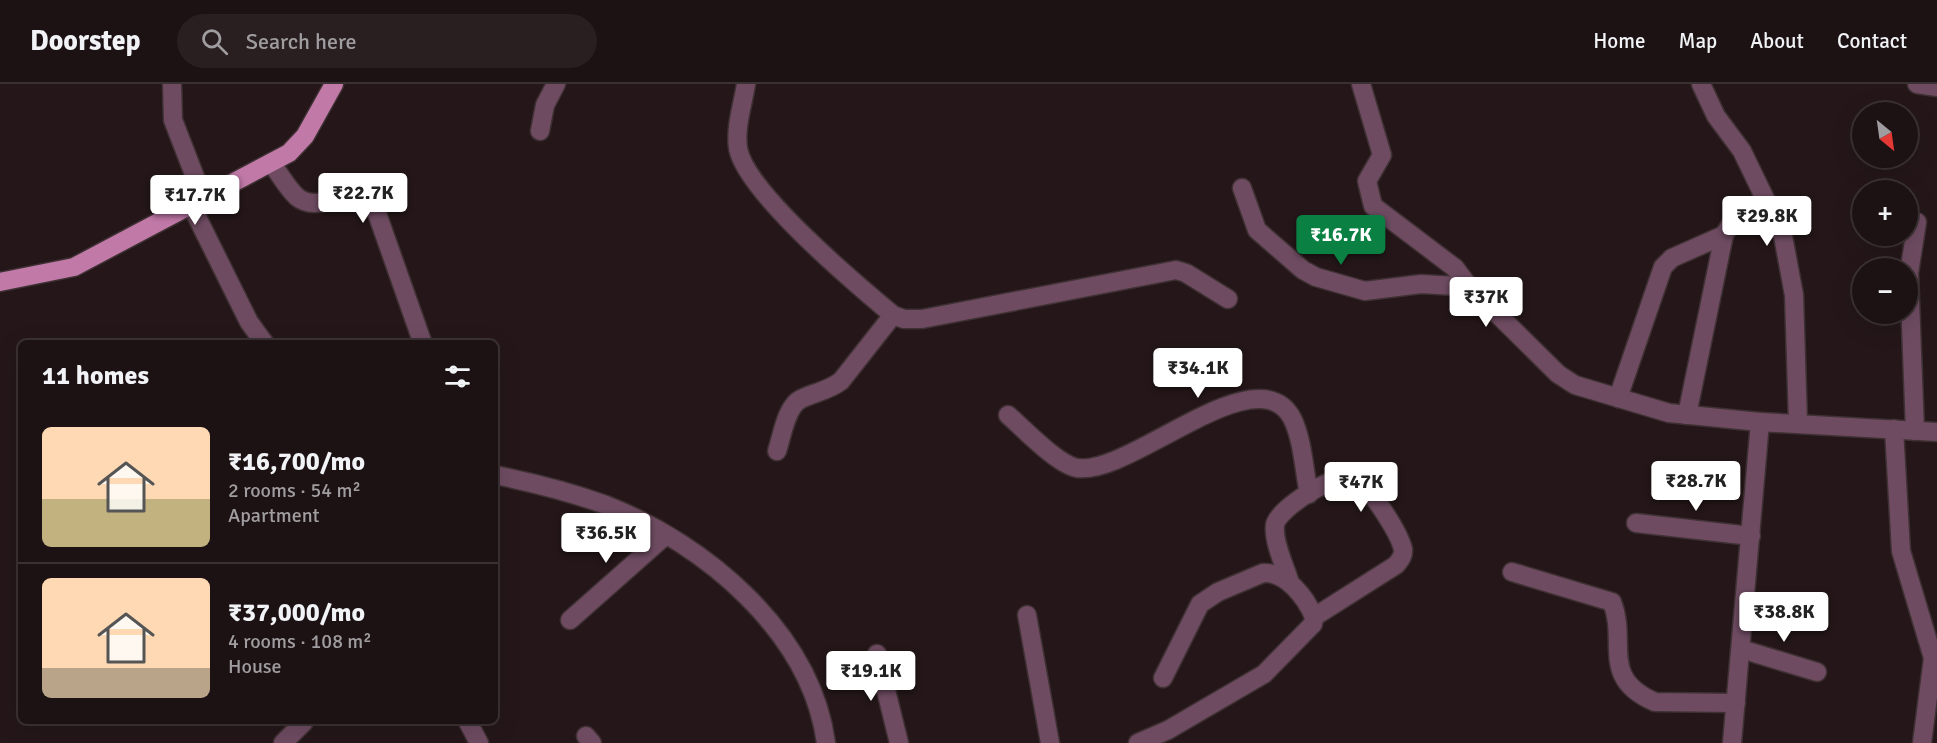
<!DOCTYPE html>
<html lang="en">
<head>
<meta charset="utf-8">
<style>
  body { margin:0; font-family:Signika,sans-serif; background:#291f21; color:#f1f3f6; height:100vh; display:flex; flex-direction:column; font-size:22px; white-space:nowrap }
  * { box-sizing:border-box; margin:0 }
  p { font-size:20px; color:#a09da0 }
  .icon { flex:none; width:33px; height:33px; fill:none; stroke:currentColor; stroke-width:2; stroke-linecap:round; stroke-linejoin:round }
  .map { position:relative; flex:1; overflow:hidden }
  .panel { position:absolute; left:18px; top:256px; width:480px; height:384px; display:flex; flex-direction:column; background:#1c1113; border-radius:9px; box-shadow:0 6px 24px #0002,0 0 0 2px #3a3133 }
  .panel>* { flex:none }
  .needle { width:39px; rotate:151deg }
  .buttons { position:absolute; left:1852px; top:18px; display:grid; gap:12px }
  .buttons a { display:grid; place-items:center; width:66px; height:66px; border-radius:50%; background:#1c1113; box-shadow:0 6px 24px #0002,0 0 0 2px #3a3133; font-size:30px }
  .price { position:absolute; translate:-50% -51px; padding:0 14px; border-radius:6px; background:#fff; color:#222; font-size:20px; line-height:39px; filter:drop-shadow(0 2px 3px #0008) }
  .price::after { content:''; position:absolute; left:50%; top:36px; width:18px; height:14px; margin-left:-9px; background:inherit; clip-path:polygon(0 0,100% 0,50% 100%) }
  .price.current { background:#0b8043; color:#fff }
  ul { padding:0; list-style:none }
  li { display:flex; align-items:center; gap:18px; height:150px; padding:0 24px }
  li+li { border-top:2px solid #3a3133 }
  li span { display:grid; place-items:center; flex:none; width:168px; height:120px; border-radius:9px; color:#555 }
  li>.icon { margin-inline-start:auto }
  span .icon { width:72px; height:72px; fill:#fffc; stroke-width:1 }
  li b { font-size:26px }
  h2 { display:flex; justify-content:space-between; align-items:center; height:72px; padding:0 24px; font-size:26px }
  header { display:flex; align-items:center; gap:36px; box-sizing:border-box; height:84px; padding:0 30px; background:#1c1113; border-bottom:2px solid #3a3133 }
  header strong { font-size:28px }
  nav { display:flex; gap:33px; margin-inline-start:auto; font-size:21px }
  .search { width:420px; height:54px; background:#291f21; display:flex; align-items:center; gap:15px; box-sizing:border-box; padding:0 21px; border-radius:33px; color:#a09da0; font-size:22px }
  .map>svg:first-child { display:block }
</style>
</head>
<body>
<header>
<strong>Doorstep</strong>
<div class="search"><svg class="icon" aria-label="search" viewBox="0 0 24 24"><circle cx="10" cy="10" r="6"/><path d="M15 15l6 6"/></svg>Search here</div>
<nav><a>Home</a><a>Map</a><a>About</a><a>Contact</a></nav>
</header>
<div class="map">
<svg width="1937" height="659" viewBox="0 0 1937 659">
  <rect width="100%" height="100%" fill="#251719"/>
  <g fill="none" stroke-linecap="round" stroke-linejoin="round">
    <defs>
      <g id="minor">
        <path d="M 172,0 L 173,36 L 204,116"/>
        <path d="M 746,0 C 743,20 735,43 738,64 C 745,107 857,201 893,231 L 904,235 L 922,235 L 1176,186 L 1186,189 L 1228,215"/>
        <path d="M 1361,0 L 1382,71 L 1367,97 L 1373,122 L 1455,184 L 1467,200 L 1558,290 L 1575,301 L 1669,329 L 1760,338"/>
        <path d="M 1701,0 L 1716,32 L 1742,67 L 1783,152 L 1794,211 L 1798,339"/>
        <path d="M 1917,0 L 1937,3"/>
        <path d="M 540,47 L 545,21 L 556,0"/>
        <path d="M 271,79 C 280,90 287,104 297,113 C 318,130 347,104 373,118 L 423,260"/>
        <path d="M 1242,104 L 1257,146 L 1303,186 L 1316,193 L 1365,207 L 1421,200 L 1456,202 L 1467,200"/>
        <path d="M 192,123 L 249,238 L 265,260"/>
        <path d="M 1618,314 L 1663,183 L 1672,174 L 1724,151"/>
        <path d="M 1008,331 C 1024,345 1057,380 1077,384 C 1131,392 1256,269 1292,334 C 1303,356 1304,387 1309,410"/>
        <path d="M 1687,331 L 1724,151 L 1731,140 L 1769,120"/>
        <path d="M 1894,345 L 1901,467 L 1933,574 L 1922,659"/>
        <path d="M 1915,347 L 1909,189 L 1917,138"/>
        <path d="M 777,367 C 782,353 786,322 801,315 C 815,308 828,307 841,297 L 893,231"/>
        <path d="M 495,391 C 530,398 573,409 606,421 C 705,460 811,548 826,659"/>
        <path d="M 1636,439 L 1751,452"/>
        <path d="M 1512,488 L 1612,518 C 1628,558 1599,594 1655,618 L 1736,619"/>
        <path d="M 1290,499 C 1285,482 1273,458 1275,441 C 1278,424 1336,388 1353,394 C 1369,400 1399,449 1403,465 C 1404,472 1400,476 1396,481 L 1314,533"/>
        <path d="M 1027,531 L 1050,659"/>
        <path d="M 570,536 L 666,451"/>
        <path d="M 1741,565 L 1817,588"/>
        <path d="M 877,570 L 899,659"/>
        <path d="M 468,638 L 479,659"/>
        <path d="M 586,652 L 592,659"/>
        <path d="M 283,659 L 304,638"/>
        <path d="M 1138,659 L 1168,646 L 1264,590 L 1313,540 L 1314,533 C 1306,514 1286,487 1263,489 L 1218,508 L 1200,520 L 1163,594"/>
        <path d="M 1732,659 L 1760,338 L 1937,348"/>
      </g>
      <path id="major" d="M 0,198 L 74,183 L 289,69 L 305,52 L 334,0"/>
    </defs>
    <!-- minor casing -->
    <use href="#minor" stroke="#3f3133" stroke-width="21"/>
    <!-- major casing -->
    <use href="#major" stroke="#3f3133" stroke-width="21"/>
    <!-- minor -->
    <use href="#minor" stroke="#6e4b61" stroke-width="18"/>
    <!-- major -->
    <use href="#major" stroke="#c179a8" stroke-width="18"/>
  </g>
</svg>
<div class="buttons">
<a><svg class="needle" viewBox="-14 -14 28 28"><path d="M0-13l5 13h-10z" fill="#e53935"/><path d="M0 13l5-13h-10z" fill="#a09da0"/></svg></a>
<a>+</a>
<a>−</a>
</div>
<b class="price" style="left:363px;top:140px">₹22.7K</b>
<b class="price" style="left:195px;top:142px">₹17.7K</b>
<b class="price" style="left:1767px;top:163px">₹29.8K</b>
<b class="price current" style="left:1341px;top:182px">₹16.7K</b>
<b class="price" style="left:1486px;top:244px">₹37K</b>
<b class="price" style="left:1198px;top:315px">₹34.1K</b>
<b class="price" style="left:1696px;top:428px">₹28.7K</b>
<b class="price" style="left:1361px;top:429px">₹47K</b>
<b class="price" style="left:606px;top:480px">₹36.5K</b>
<b class="price" style="left:1784px;top:559px">₹38.8K</b>
<b class="price" style="left:871px;top:618px">₹19.1K</b>
<section class="panel">
<h2>11 homes<svg class="icon" aria-label="filters" viewBox="0 0 24 24"><path d="M4 7h16M4 17h16"/><circle cx="9" cy="7" r="2"/><circle cx="15" cy="17" r="2"/></svg></h2>
<ul>
<li><span style="background:linear-gradient(#ffd9b3 60%,#c2b280 0)"><svg class="icon" aria-label="home" viewBox="0 0 24 24"><path d="M3 11l9-7 9 7M6 9v11h12V9"/></svg></span><div><b>₹16,700/mo</b><p>2 rooms · 54 m²</p><p>Apartment</p></div></li>
<li><span style="background:linear-gradient(#ffd9b3 75%,#b9a48a 0)"><svg class="icon" aria-label="home" viewBox="0 0 24 24"><path d="M3 11l9-7 9 7M6 9v11h12V9"/></svg></span><div><b>₹37,000/mo</b><p>4 rooms · 108 m²</p><p>House</p></div></li>
</ul>
</section>
</div>
</body>
</html>
